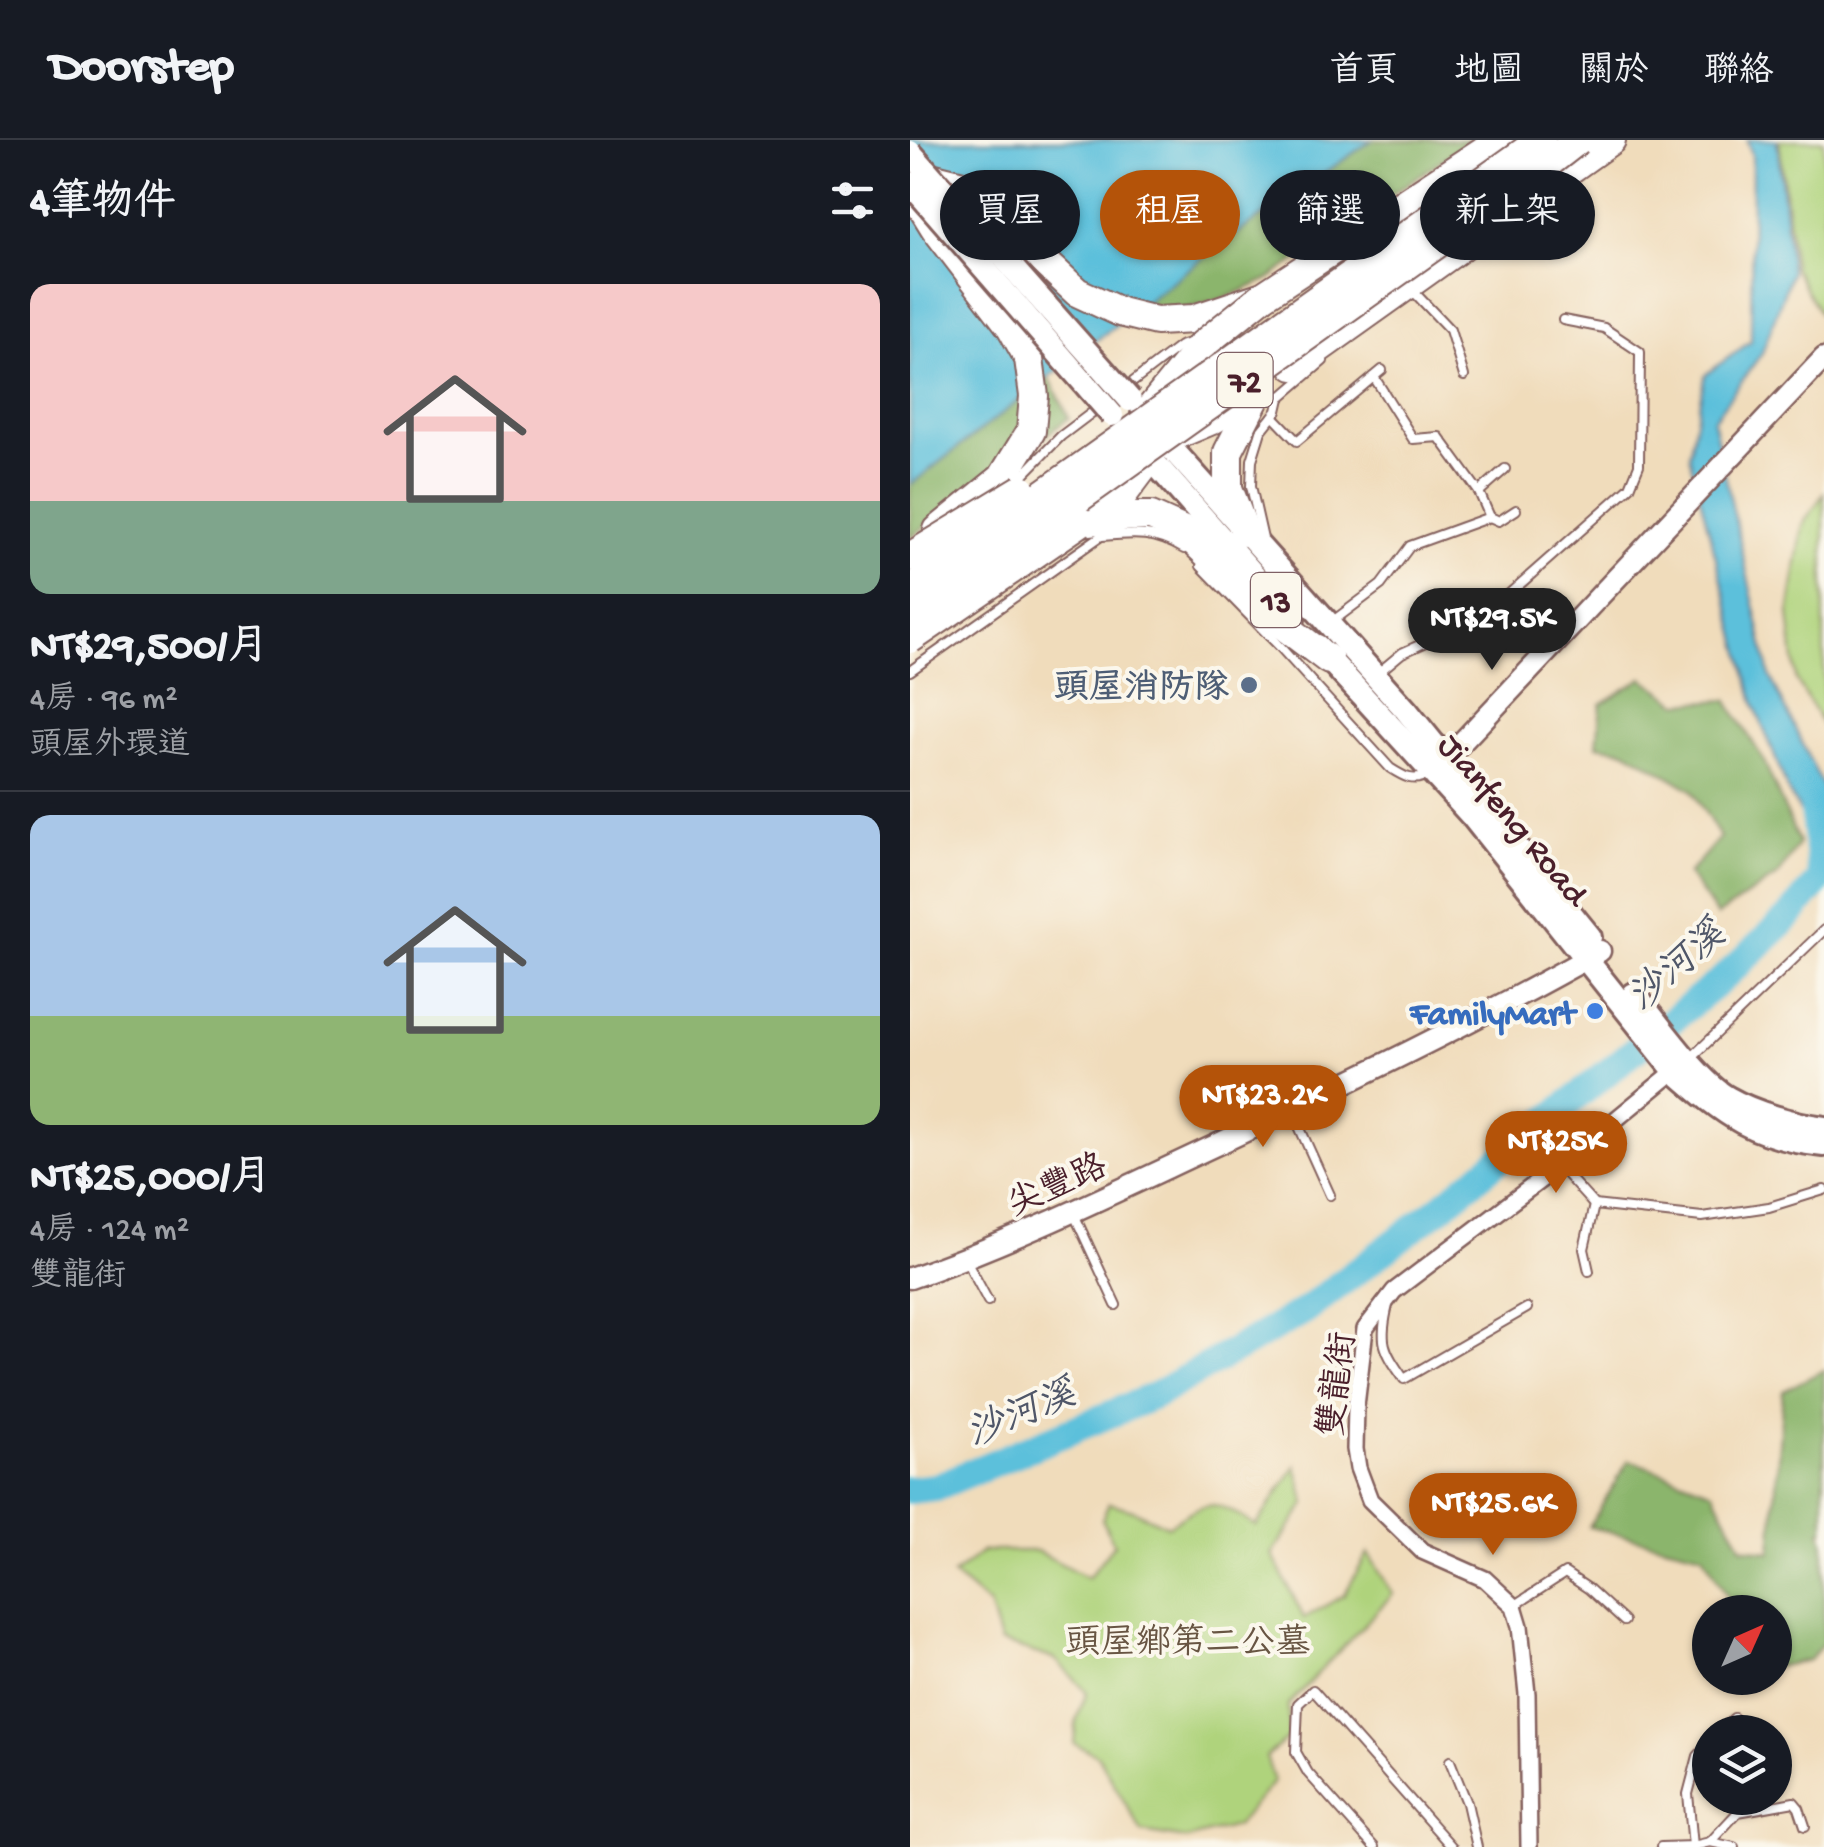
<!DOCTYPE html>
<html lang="zh-TW">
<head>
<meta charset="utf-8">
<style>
  body { margin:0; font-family:"Gochi Hand","LXGW WenKai TC",sans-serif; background:#20242c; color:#f1f3f6; height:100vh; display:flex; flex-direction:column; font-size:38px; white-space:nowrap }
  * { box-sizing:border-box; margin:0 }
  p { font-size:32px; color:#9ea1a6 }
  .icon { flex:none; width:55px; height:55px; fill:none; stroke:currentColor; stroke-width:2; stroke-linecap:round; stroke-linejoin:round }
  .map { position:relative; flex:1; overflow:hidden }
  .drawer { display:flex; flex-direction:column; background:#171b24; width:910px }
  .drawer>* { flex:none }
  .guide { position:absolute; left:30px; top:30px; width:732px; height:90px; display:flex; gap:20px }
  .needle { width:65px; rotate:45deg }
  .buttons { position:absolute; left:782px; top:1455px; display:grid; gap:20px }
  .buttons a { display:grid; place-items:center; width:100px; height:100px; border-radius:50%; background:#171b24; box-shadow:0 2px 8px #0004; font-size:50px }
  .price { position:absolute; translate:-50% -85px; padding:0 22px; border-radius:35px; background:#b45309; color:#fff; font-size:32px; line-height:65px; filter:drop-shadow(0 2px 5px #0008) }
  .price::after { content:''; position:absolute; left:50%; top:60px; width:30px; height:22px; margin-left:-15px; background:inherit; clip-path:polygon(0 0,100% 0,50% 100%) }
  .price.active { background:#222; color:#fff }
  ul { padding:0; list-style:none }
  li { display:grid; align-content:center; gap:20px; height:530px; padding:0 30px }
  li+li { border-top:2px solid #363941 }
  li span { display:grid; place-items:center; height:310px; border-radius:20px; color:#555 }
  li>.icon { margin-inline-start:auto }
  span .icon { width:180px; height:180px; fill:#fffc; stroke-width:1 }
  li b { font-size:42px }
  h2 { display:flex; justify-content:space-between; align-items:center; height:120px; padding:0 30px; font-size:42px }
  .tag { padding:0 35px; border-radius:45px; background:#171b24; box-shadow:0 2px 8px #0004; font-size:35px; line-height:90px }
  .tag.active { background:#b45309; color:#fff }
  header { display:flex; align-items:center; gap:60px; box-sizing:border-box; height:140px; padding:0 50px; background:#171b24; border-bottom:2px solid #363941 }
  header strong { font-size:48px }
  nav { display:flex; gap:55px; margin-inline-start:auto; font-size:35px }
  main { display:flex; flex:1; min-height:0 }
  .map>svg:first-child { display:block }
</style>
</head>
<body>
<header>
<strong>Doorstep</strong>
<nav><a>首頁</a><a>地圖</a><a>關於</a><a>聯絡</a></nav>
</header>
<main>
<section class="drawer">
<h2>4筆物件<svg class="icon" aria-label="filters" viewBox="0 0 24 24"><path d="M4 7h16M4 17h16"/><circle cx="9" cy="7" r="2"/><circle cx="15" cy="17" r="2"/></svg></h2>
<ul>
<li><span style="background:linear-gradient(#f6c9c9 70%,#7fa58c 0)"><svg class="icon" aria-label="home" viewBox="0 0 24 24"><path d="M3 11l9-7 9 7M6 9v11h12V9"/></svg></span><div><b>NT$29,500/月</b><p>4房 · 96 m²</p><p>頭屋外環道</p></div></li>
<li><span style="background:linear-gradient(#a9c7e8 65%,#8fb573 0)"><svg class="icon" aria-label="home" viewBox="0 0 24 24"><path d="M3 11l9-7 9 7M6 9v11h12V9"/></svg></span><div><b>NT$25,000/月</b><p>4房 · 124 m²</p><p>雙龍街</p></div></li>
</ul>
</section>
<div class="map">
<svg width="914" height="1707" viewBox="0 0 914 1707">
  <rect width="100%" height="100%" fill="#fbf7ec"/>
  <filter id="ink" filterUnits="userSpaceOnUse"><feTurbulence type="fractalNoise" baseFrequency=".01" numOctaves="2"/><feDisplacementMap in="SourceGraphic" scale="20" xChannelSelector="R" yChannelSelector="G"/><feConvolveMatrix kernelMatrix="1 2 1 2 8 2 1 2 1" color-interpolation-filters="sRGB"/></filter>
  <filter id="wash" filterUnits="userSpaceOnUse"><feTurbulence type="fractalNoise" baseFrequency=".0048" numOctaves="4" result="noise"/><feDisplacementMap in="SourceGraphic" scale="40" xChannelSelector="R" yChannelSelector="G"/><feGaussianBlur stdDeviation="2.25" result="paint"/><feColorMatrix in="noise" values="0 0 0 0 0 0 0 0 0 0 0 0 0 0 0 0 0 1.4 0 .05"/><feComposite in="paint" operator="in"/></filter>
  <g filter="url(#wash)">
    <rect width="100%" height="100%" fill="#f0dcbb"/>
    <!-- green -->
    <g fill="#afd37c" stroke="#7c7954" stroke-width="2.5">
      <path d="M 869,0 L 914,0 L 914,171 L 910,174 L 884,129 Z"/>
      <path d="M 914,353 L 914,587 L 886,540 L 879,474 L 893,384 Z"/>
      <path d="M 386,1326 L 396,1364 L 362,1414 L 394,1478 L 434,1455 L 458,1413 L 483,1454 L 378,1565 L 379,1597 L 356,1617 L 364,1641 L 326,1686 L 276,1699 L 232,1692 L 188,1616 L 164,1603 L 166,1581 L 177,1552 L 145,1519 L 90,1502 L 79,1465 L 43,1435 L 73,1411 L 127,1411 L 178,1438 L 204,1404 L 192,1379 L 199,1363 L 223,1370 L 258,1386 C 301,1356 304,1360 346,1386 Z"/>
    </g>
    <!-- forest -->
    <g fill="#8bb56c" stroke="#6a6a4c" stroke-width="2.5">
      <path d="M 462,0 L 561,0 L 359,139 L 316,158 L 267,172 L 232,165 L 299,113 Z"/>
      <path d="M 139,237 L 159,278 L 0,398 L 0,345 Z"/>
      <path d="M 733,538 L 769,563 L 817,560 L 853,619 L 889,703 L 868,735 L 807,776 L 778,734 L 810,697 L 782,650 L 715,610 L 687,605 L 691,564 Z"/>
      <path d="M 914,1230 L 914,1389 L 911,1390 L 914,1405 L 914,1503 L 899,1520 L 865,1527 L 865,1472 L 817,1472 L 820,1461 L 793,1414 L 679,1387 L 719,1320 L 803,1351 L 832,1407 L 861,1412 L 873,1251 Z"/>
    </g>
    <!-- water -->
    <g fill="#5cc0db" stroke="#537083" stroke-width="2.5">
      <path d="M 0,0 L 462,0 L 299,113 L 0,345 Z"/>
      <path d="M 837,0 L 867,0 L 881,133 L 852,213 L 803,280 L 860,536 L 914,649 L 914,713 L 879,653 L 845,566 L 779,315 L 795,235 L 841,201 L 842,15 Z"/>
    </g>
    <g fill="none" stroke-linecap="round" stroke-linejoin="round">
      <!-- river -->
      <path stroke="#5cc0db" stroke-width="28" d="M 0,1350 L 26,1347 L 244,1256 L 396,1170 L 527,1070 L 815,837 L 881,775 L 911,738 L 903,665"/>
    </g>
  </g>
  <g filter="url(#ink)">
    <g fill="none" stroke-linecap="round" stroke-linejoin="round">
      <defs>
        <g id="lane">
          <path d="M 500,155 L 504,152 L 540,190 L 554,236"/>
          <path d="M 464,237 L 503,299 L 529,297 L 569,352"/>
          <path d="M 356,243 L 370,258"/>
          <path d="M 215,248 L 270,206 L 282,202"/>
          <path d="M 363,276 L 387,301 L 472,230"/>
          <path d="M 106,342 L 151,296 L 192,265"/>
          <path d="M 580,377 L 589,381 L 606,370"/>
          <path d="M 353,399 L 341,346 L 342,320 L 351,291 L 367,271 L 370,258 L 413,221"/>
          <path d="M 291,426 L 370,507 L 480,628 C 494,637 505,644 519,633"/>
          <path d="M 423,481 L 471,445 L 500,406 L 580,377 L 569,352 L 595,329"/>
          <path d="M 0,531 L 191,396 C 225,393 245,391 274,409"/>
          <path d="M 468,533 L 492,513 L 574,476 L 720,347 L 729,325 L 730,212 L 694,188 L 653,180"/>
          <path d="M 780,919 L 914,790"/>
          <path d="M 383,973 L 420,1055"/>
          <path d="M 649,1026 L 684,1065 L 792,1077 L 859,1067 L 914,1050"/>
          <path d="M 163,1072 L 206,1165"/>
          <path d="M 55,1118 L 78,1161"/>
          <path d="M 679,1131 L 674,1109 L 684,1065"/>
          <path d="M 478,1165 C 469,1202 473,1209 494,1239 L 617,1168"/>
          <path d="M 604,1466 L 655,1433 L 679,1449 L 714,1481"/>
          <path d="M 810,1592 L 824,1578"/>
          <path d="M 540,1621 L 557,1663 L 567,1707"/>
          <path d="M 800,1702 L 824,1707"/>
          <path d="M 783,1706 L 778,1654 L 788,1616 L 800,1603"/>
          <path d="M 464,1707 L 398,1633 L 386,1612 L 388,1564 L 403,1550 L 542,1707"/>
          <path d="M 751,1707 L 783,1706 L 800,1702 L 828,1672 L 884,1662 L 889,1668 L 895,1686"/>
        </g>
        <path id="street" d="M 619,1707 L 617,1554 L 610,1486 L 604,1466 L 575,1439 L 512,1411 L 460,1360 L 448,1328 L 445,1309 L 446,1266 L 455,1189 L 484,1151 L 649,1026 L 772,925"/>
        <g id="secondary">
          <path d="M 527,626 L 537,618 L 914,218"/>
          <path d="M 0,1138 C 106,1101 207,1051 308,1004 C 437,943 566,881 690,811"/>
        </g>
        <g id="primary">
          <path d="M 245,290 L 496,570 L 680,797"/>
          <path d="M 228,304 L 383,479"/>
          <path d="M 407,506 L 562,676 L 765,931 C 816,976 844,998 914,1005"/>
          <path d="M 724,854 C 747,882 788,941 818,958 C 844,973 884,984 914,988"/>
        </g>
        <g id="highway">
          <path d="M 21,37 L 53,45 L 167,152 L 210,172 L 246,181 L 284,179 L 353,156 L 590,0"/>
          <path d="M 12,67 L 25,88 L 101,187 L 119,219 L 124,256 L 121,291 L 92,338 L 28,390"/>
          <path d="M 384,226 L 701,0"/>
          <path d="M 235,275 L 291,206"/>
          <path d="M 176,379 L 215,352 L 233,328 L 238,315 L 254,300 L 304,279 L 349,252"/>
          <path d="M 171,382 L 219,376 L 241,376 L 272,390 L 374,486 L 419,520"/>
          <path d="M 335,392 L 318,348 L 318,312 L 348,253"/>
        </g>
      </defs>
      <!-- lane casing -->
      <use href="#lane" stroke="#84615d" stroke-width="12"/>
      <!-- street casing -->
      <use href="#street" stroke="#84615d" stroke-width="20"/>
      <!-- secondary casing -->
      <use href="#secondary" stroke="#84615d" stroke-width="25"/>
      <!-- primary casing -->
      <use href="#primary" stroke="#84615d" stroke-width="28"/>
      <!-- highway casing -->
      <use href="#highway" stroke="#84615d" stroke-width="32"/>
      <!-- lane -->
      <use href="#lane" stroke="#fff" stroke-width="8"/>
      <!-- street -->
      <use href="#street" stroke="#fff" stroke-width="15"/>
      <!-- secondary -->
      <use href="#secondary" stroke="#fff" stroke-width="20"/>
      <!-- primary -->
      <use href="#primary" stroke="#fff" stroke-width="22"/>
      <!-- highway -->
      <use href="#highway" stroke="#fff" stroke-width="28"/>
      <defs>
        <g id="primary-bridge">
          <path d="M 0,12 L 220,260"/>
          <path d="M 0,43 L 202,275"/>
        </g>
        <g id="highway-bridge">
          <path d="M 291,206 L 353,156"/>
          <path d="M 0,417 L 112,349"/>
          <path d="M 0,449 L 631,0"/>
          <path d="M 0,478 L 614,42 L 668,0"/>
          <path d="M 0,499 L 171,382"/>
        </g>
      </defs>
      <!-- primary-bridge casing -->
      <use href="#primary-bridge" stroke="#84615d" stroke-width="28" stroke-linecap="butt"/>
      <!-- highway-bridge casing -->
      <use href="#highway-bridge" stroke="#84615d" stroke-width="32" stroke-linecap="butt"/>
      <!-- primary-bridge -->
      <use href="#primary-bridge" stroke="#fff" stroke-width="22"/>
      <!-- highway-bridge -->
      <use href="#highway-bridge" stroke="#fff" stroke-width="28"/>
    </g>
  </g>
  <!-- markers -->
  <circle fill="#5c6f8a" stroke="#fbf7ec" stroke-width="4" cx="339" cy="545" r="10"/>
  <circle fill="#3f7fe0" stroke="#fbf7ec" stroke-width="4" cx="685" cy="871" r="10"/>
  <g text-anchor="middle" stroke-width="8" stroke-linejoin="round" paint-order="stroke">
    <!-- shield labels -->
    <g fill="#fbf7ec" stroke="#7f6065" stroke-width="2.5">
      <rect x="307.5" y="213" width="55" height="54" rx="8"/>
      <rect x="341" y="433" width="50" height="54" rx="8"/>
    </g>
    <g font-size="32" font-weight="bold" fill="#4a1f2b">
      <text x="335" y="251">72</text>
      <text x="366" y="471">13</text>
    </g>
    <!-- service labels -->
    <g font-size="35" font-weight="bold" fill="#4e5e75" stroke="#fbf7ec" text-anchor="end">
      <text x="319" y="557">頭屋消防隊</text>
    </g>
    <!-- street labels -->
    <g font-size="35" fill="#4a1f2b" stroke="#fbf7ec">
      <text transform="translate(605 678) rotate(50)" y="12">Jianfeng Road</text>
      <text transform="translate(146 1043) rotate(-24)" y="12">尖豐路</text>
      <text transform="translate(425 1244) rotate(-83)" y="12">雙龍街</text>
    </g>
    <!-- shop labels -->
    <g font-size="35" font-weight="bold" fill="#366cbe" stroke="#fbf7ec" text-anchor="end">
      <text x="665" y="883">FamilyMart</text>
    </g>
    <!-- park labels -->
    <g font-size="35" fill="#685543" stroke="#fbf7ec">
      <text x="278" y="1512">頭屋鄉第二公墓</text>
    </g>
    <!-- water labels -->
    <g font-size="38" font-style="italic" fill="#505769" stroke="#fbf7ec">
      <text transform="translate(765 824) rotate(-41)" y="13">沙河溪</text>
      <text transform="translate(110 1271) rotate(-23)" y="13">沙河溪</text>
    </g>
  </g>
</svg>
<div class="buttons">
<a><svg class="needle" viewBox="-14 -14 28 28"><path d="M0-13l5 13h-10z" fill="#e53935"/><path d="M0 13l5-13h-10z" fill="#9ea1a6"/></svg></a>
<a><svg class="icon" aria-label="layers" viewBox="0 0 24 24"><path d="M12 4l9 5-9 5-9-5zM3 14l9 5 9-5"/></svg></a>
</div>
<b class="price active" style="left:582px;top:533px">NT$29.5K</b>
<b class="price" style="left:353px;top:1010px">NT$23.2K</b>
<b class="price" style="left:646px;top:1056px">NT$25K</b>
<b class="price" style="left:583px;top:1418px">NT$25.6K</b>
<div class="guide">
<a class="tag">買屋</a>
<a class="tag active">租屋</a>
<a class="tag">篩選</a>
<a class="tag">新上架</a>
</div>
</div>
</main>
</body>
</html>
